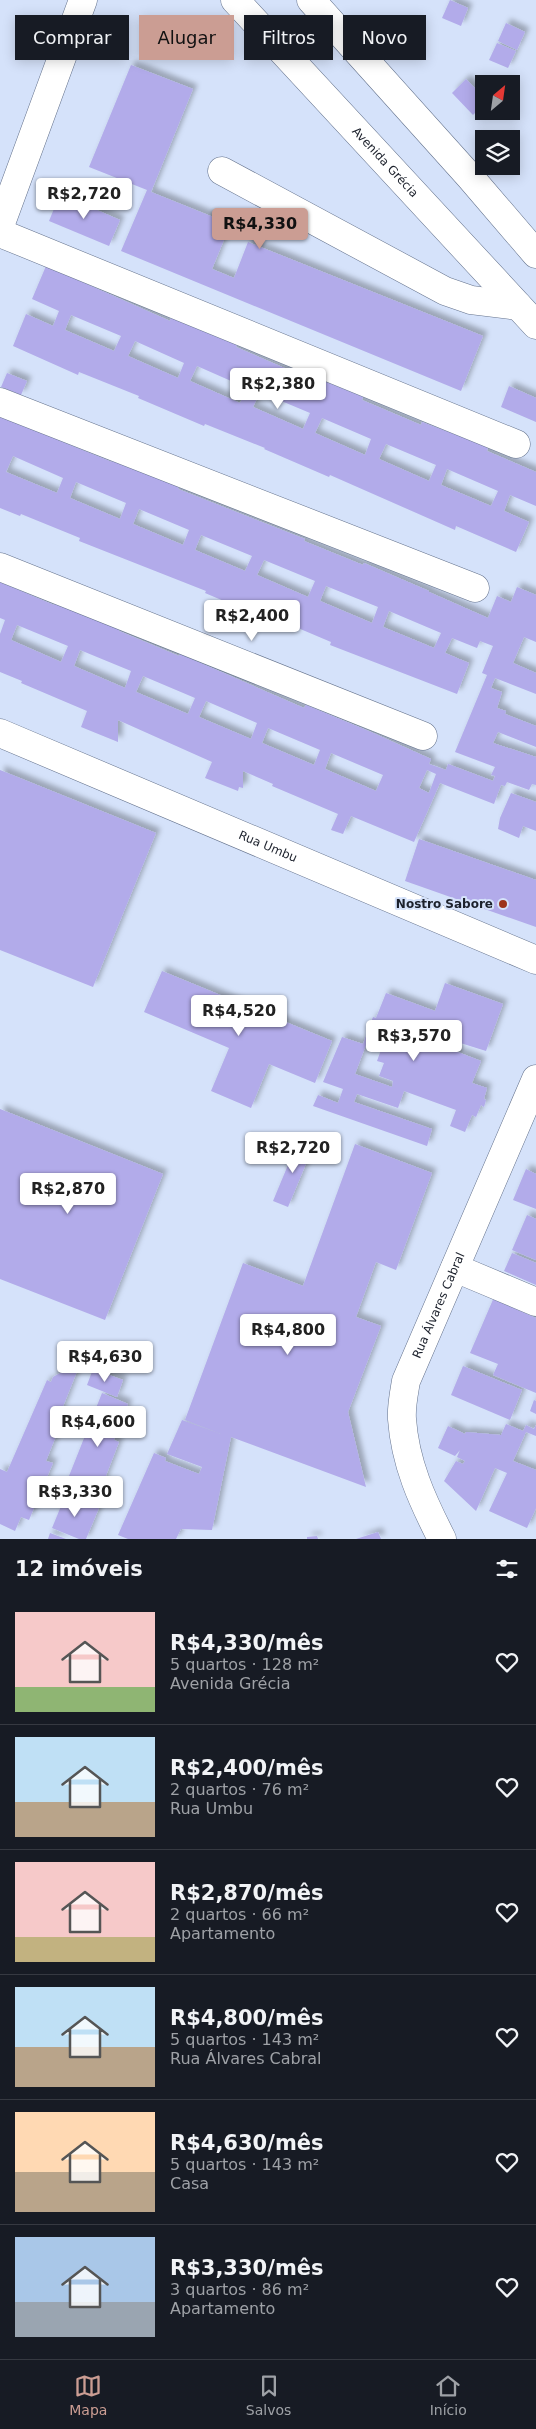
<!DOCTYPE html>
<html lang="pt">
<head>
<meta charset="utf-8">
<style>
  body { margin:0; font-family:"DejaVu Sans",sans-serif; background:#242831; color:#f1f3f6; height:100vh; display:flex; flex-direction:column; font-size:19px; white-space:nowrap }
  * { box-sizing:border-box; margin:0 }
  p { font-size:16px; color:#9ea1a6 }
  .icon { flex:none; width:28px; height:28px; fill:none; stroke:currentColor; stroke-width:2; stroke-linecap:round; stroke-linejoin:round }
  .map { position:relative; height:1539px; overflow:hidden }
  .panel { display:flex; flex-direction:column; background:#171b24; flex:1 }
  .panel>* { flex:none }
  .top-card { position:absolute; left:15px; top:15px; width:506px; height:45px; display:flex; gap:10px }
  .needle { width:32px; rotate:29deg }
  .buttons { position:absolute; left:475px; top:75px; display:grid; gap:10px }
  .buttons a { display:grid; place-items:center; width:45px; height:45px; border-radius:0px; background:#171b24; box-shadow:0 2px 12px #0003; font-size:25px }
  .price { position:absolute; translate:-50% -42px; padding:0 11px; border-radius:5px; background:#fff; color:#222; font-size:16px; line-height:32px; filter:drop-shadow(0 1px 2px #0008) }
  .price::after { content:''; position:absolute; left:50%; top:30px; width:15px; height:11px; margin-left:-8px; background:inherit; clip-path:polygon(0 0,100% 0,50% 100%) }
  .price.selected { background:#cb9d93; color:#111 }
  ul { padding:0; list-style:none }
  li { display:flex; align-items:center; gap:15px; height:125px; padding:0 15px }
  li+li { border-top:1px solid #363941 }
  li span { display:grid; place-items:center; flex:none; width:140px; height:100px; border-radius:0px; color:#555 }
  li>.icon { margin-inline-start:auto }
  span .icon { width:60px; height:60px; fill:#fffc; stroke-width:1 }
  li b { font-size:21px }
  h2 { display:flex; justify-content:space-between; align-items:center; height:60px; padding:0 15px; font-size:21px }
  .chip { padding:0 18px; border-radius:0px; background:#171b24; box-shadow:0 2px 12px #0003; font-size:18px; line-height:45px }
  .chip.selected { background:#cb9d93; color:#111 }
  .dock { display:flex; justify-content:space-around; align-items:center; height:70px; border-top:1px solid #363941; background:#171b24; font-size:14px; color:#9ea1a6 }
  .dock a { display:grid; justify-items:center; gap:2px }
  .dock .selected { color:#cb9d93 }
  .map>svg:first-child { display:block }
</style>
</head>
<body>
<div class="map">
<svg width="536" height="1539" viewBox="0 0 536 1539">
  <defs>
    <filter id="shadow"><feDropShadow dx="4.5" dy="-4.5" stdDeviation="2.5" flood-color="#0004"/></filter>
  </defs>
  <rect width="100%" height="100%" fill="#d5e2fa"/>
  <!-- building -->
  <g fill="#b2abea" fill-rule="evenodd" filter="url(#shadow)">
    <path d="M 450,0 L 468,8 L 461,26 L 442,18 Z"/>
    <path d="M 506,23 L 525,32 L 517,50 L 498,41 Z"/>
    <path d="M 497,43 L 516,51 L 508,68 L 489,60 Z"/>
    <path d="M 131,65 L 193,89 L 151,192 L 233,225 L 229,236 L 226,235 L 212,269 L 234,278 L 248,242 L 483,336 L 461,391 L 121,251 L 147,190 L 89,167 Z"/>
    <path d="M 466,79 L 484,97 L 484,104 L 473,115 L 452,93 Z"/>
    <path d="M 60,194 L 120,220 L 109,246 L 49,221 Z"/>
    <path d="M 46,266 L 170,321 L 171,318 L 237,345 L 236,347 L 296,373 L 297,370 L 363,397 L 362,400 L 421,425 L 422,422 L 488,447 L 487,451 L 536,472 L 536,506 L 510,495 L 504,511 L 529,522 L 516,552 L 456,526 L 455,530 L 330,475 L 329,477 L 264,449 L 265,448 L 205,424 L 204,426 L 138,398 L 139,396 L 79,372 L 78,375 L 13,346 L 26,314 L 53,326 L 59,311 L 32,299 ZM 71,315 L 121,336 L 114,351 L 65,330 ZM 135,341 L 184,363 L 178,378 L 128,356 ZM 197,366 L 247,388 L 240,403 L 190,381 ZM 260,392 L 310,413 L 303,429 L 253,407 ZM 322,418 L 371,439 L 365,455 L 315,433 ZM 386,444 L 436,465 L 429,481 L 379,459 ZM 447,469 L 498,491 L 491,506 L 441,485 Z"/>
    <path d="M 7,373 L 27,381 L 21,395 L 1,387 Z"/>
    <path d="M 509,386 L 536,398 L 536,422 L 501,407 Z"/>
    <path d="M 0,413 L 53,436 L 53,438 L 112,462 L 113,459 L 179,487 L 178,489 L 305,539 L 304,541 L 363,565 L 364,563 L 429,591 L 429,592 L 488,618 L 497,596 L 511,602 L 517,587 L 536,595 L 536,642 L 524,637 L 513,663 L 536,673 L 536,694 L 495,678 L 491,688 L 502,692 L 497,708 L 506,711 L 505,714 L 536,726 L 536,747 L 498,732 L 493,743 L 536,757 L 536,785 L 532,784 L 529,790 L 507,782 L 505,786 L 501,785 L 494,804 L 440,783 L 414,842 L 351,816 L 343,834 L 331,830 L 338,814 L 272,786 L 273,784 L 243,771 L 243,788 L 239,787 L 238,791 L 205,778 L 212,762 L 118,720 L 118,742 L 81,727 L 87,711 L 21,683 L 22,681 L 0,672 L 0,634 L 5,620 L 0,618 L 0,582 L 54,605 L 55,601 L 120,628 L 119,631 L 179,656 L 180,654 L 304,708 L 306,705 L 371,732 L 431,759 L 429,764 L 446,770 L 448,764 L 493,781 L 495,776 L 491,775 L 495,767 L 455,752 L 487,675 L 482,673 L 493,646 L 480,641 L 477,648 L 452,638 L 445,653 L 469,663 L 457,694 L 330,645 L 331,642 L 272,617 L 271,621 L 205,593 L 206,591 L 79,541 L 80,538 L 21,514 L 20,516 L 0,508 ZM 13,456 L 63,478 L 57,493 L 6,472 ZM 76,482 L 126,503 L 120,519 L 70,498 ZM 139,509 L 189,530 L 183,545 L 133,524 ZM 201,535 L 252,556 L 245,571 L 195,550 ZM 264,560 L 315,581 L 308,597 L 257,575 ZM 326,586 L 378,607 L 372,623 L 320,601 ZM 389,611 L 441,633 L 434,648 L 383,627 ZM 17,625 L 68,646 L 61,662 L 11,640 ZM 80,650 L 131,671 L 125,688 L 74,666 ZM 143,676 L 195,698 L 188,714 L 136,692 ZM 206,701 L 257,723 L 251,739 L 199,717 ZM 268,728 L 320,750 L 314,765 L 262,743 ZM 331,753 L 383,775 L 376,791 L 325,769 ZM 427,770 L 436,774 L 429,793 L 419,788 Z"/>
    <path d="M 0,770 L 156,833 L 93,987 L 0,950 Z"/>
    <path d="M 511,793 L 536,802 L 536,831 L 523,826 L 519,838 L 498,829 L 500,818 Z"/>
    <path d="M 419,839 L 536,880 L 536,927 L 405,881 Z"/>
    <path d="M 162,971 L 332,1041 L 315,1083 L 269,1064 L 251,1108 L 211,1091 L 229,1048 L 144,1012 Z"/>
    <path d="M 445,983 L 503,1004 L 486,1051 L 422,1031 L 421,1035 L 415,1032 L 414,1035 L 481,1061 L 472,1083 L 487,1088 L 484,1099 L 486,1100 L 484,1107 L 481,1105 L 476,1117 L 472,1115 L 465,1132 L 450,1126 L 456,1110 L 404,1091 L 398,1108 L 357,1094 L 354,1102 L 432,1129 L 427,1146 L 313,1106 L 318,1095 L 338,1103 L 343,1089 L 323,1082 L 342,1037 L 363,1044 L 373,1017 L 376,1018 L 386,993 L 435,1011 ZM 366,1045 L 381,1050 L 377,1061 L 384,1063 L 379,1076 L 393,1081 L 392,1087 L 355,1074 Z"/>
    <path d="M 0,1109 L 163,1174 L 105,1320 L 0,1279 Z"/>
    <path d="M 298,1141 L 313,1147 L 288,1207 L 273,1201 Z"/>
    <path d="M 355,1144 L 432,1173 L 396,1270 L 376,1262 L 356,1317 L 381,1326 L 348,1412 L 366,1487 L 231,1437 L 212,1530 L 181,1529 L 176,1539 L 128,1539 L 118,1535 L 154,1453 L 166,1458 L 165,1461 L 199,1474 L 202,1467 L 167,1454 L 182,1420 L 221,1434 L 185,1420 L 243,1263 L 303,1286 Z"/>
    <path d="M 526,1169 L 536,1174 L 536,1209 L 513,1200 Z"/>
    <path d="M 527,1215 L 536,1219 L 536,1260 L 512,1250 Z"/>
    <path d="M 512,1253 L 536,1263 L 536,1285 L 504,1271 Z"/>
    <path d="M 498,1288 L 509,1293 L 504,1304 L 536,1318 L 536,1393 L 493,1375 L 498,1364 L 470,1353 Z"/>
    <path d="M 463,1366 L 522,1390 L 510,1420 L 451,1395 Z"/>
    <path d="M 71,1367 L 78,1369 L 60,1414 L 64,1416 L 46,1461 L 53,1463 L 29,1520 L 21,1517 L 15,1531 L 0,1524 L 0,1469 L 7,1472 L 47,1380 L 51,1382 L 53,1377 Z"/>
    <path d="M 93,1369 L 123,1380 L 117,1397 L 87,1385 Z"/>
    <path d="M 102,1393 L 128,1404 L 114,1440 L 119,1442 L 97,1499 L 65,1486 Z"/>
    <path d="M 534,1400 L 536,1401 L 536,1414 L 530,1411 Z"/>
    <path d="M 506,1424 L 523,1431 L 526,1425 L 534,1429 L 536,1425 L 536,1436 L 526,1432 L 513,1461 L 536,1470 L 536,1508 L 527,1528 L 489,1511 L 507,1473 L 495,1468 L 476,1511 L 444,1481 L 456,1461 L 463,1464 L 465,1461 L 457,1457 L 460,1450 L 455,1456 L 438,1448 L 448,1426 L 465,1434 L 466,1432 L 501,1435 Z"/>
    <path d="M 66,1494 L 99,1508 L 86,1539 L 79,1539 L 52,1528 Z"/>
    <path d="M 378,1532 L 381,1539 L 356,1539 Z"/>
    <path d="M 50,1533 L 66,1539 L 48,1539 Z"/>
    <path d="M 317,1536 L 318,1539 L 307,1539 L 307,1537 Z"/>
  </g>
  <g fill="none" stroke-linecap="round" stroke-linejoin="round">
    <defs>
      <g id="minor">
        <path id="s1" d="M 235,0 L 536,325"/>
        <path d="M 311,0 L 470,177 L 536,254"/>
        <path d="M 222,171 L 445,291 L 471,300 L 518,306"/>
        <path d="M 0,226 L 83,0"/>
        <path d="M 0,233 L 516,444"/>
        <path d="M 0,402 L 475,588"/>
        <path d="M 0,567 L 423,736"/>
        <path id="s2" d="M 0,733 L 536,960"/>
        <path d="M 455,1268 L 536,1302"/>
        <path id="s3" d="M 442,1539 C 422,1500 405,1463 402,1419 C 401,1407 404,1393 406,1381 L 536,1079"/>
      </g>
    </defs>
    <!-- minor casing -->
    <use href="#minor" stroke="#64728c" stroke-width="29"/>
    <!-- minor -->
    <use href="#minor" stroke="#fff" stroke-width="28"/>
  </g>
  <!-- markers -->
  <circle fill="#9d341b" stroke="#d5e2fa" stroke-width="2" cx="503" cy="904" r="5"/>
  <g text-anchor="middle" stroke-width="4" stroke-linejoin="round" paint-order="stroke">
    <!-- street labels -->
    <g font-size="12" fill="#1c212c" stroke="#d5e2fa">
      <text dy="4" stroke="none"><textPath href="#s1" startOffset="221">Avenida Grécia</textPath></text>
      <text dy="4" stroke="none"><textPath href="#s2" startOffset="291">Rua Umbu</textPath></text>
      <text dy="4" stroke="none"><textPath href="#s3" startOffset="248">Rua Álvares Cabral</textPath></text>
    </g>
    <!-- poi labels -->
    <g font-size="12" font-weight="bold" fill="#1c212c" stroke="#d5e2fa" text-anchor="end">
      <text x="493" y="908">Nostro Sabore</text>
    </g>
  </g>
</svg>
<div class="buttons">
<a><svg class="needle" viewBox="-14 -14 28 28"><path d="M0-13l5 13h-10z" fill="#e53935"/><path d="M0 13l5-13h-10z" fill="#9ea1a6"/></svg></a>
<a><svg class="icon" aria-label="layers" viewBox="0 0 24 24"><path d="M12 4l9 5-9 5-9-5zM3 14l9 5 9-5"/></svg></a>
</div>
<b class="price" style="left:84px;top:220px">R$2,720</b>
<b class="price selected" style="left:260px;top:250px">R$4,330</b>
<b class="price" style="left:278px;top:410px">R$2,380</b>
<b class="price" style="left:252px;top:642px">R$2,400</b>
<b class="price" style="left:239px;top:1037px">R$4,520</b>
<b class="price" style="left:414px;top:1062px">R$3,570</b>
<b class="price" style="left:293px;top:1174px">R$2,720</b>
<b class="price" style="left:68px;top:1215px">R$2,870</b>
<b class="price" style="left:288px;top:1356px">R$4,800</b>
<b class="price" style="left:105px;top:1383px">R$4,630</b>
<b class="price" style="left:98px;top:1448px">R$4,600</b>
<b class="price" style="left:75px;top:1518px">R$3,330</b>
<div class="top-card">
<a class="chip">Comprar</a>
<a class="chip selected">Alugar</a>
<a class="chip">Filtros</a>
<a class="chip">Novo</a>
</div>
</div>
<section class="panel">
<h2>12 imóveis<svg class="icon" aria-label="filters" viewBox="0 0 24 24"><path d="M4 7h16M4 17h16"/><circle cx="9" cy="7" r="2"/><circle cx="15" cy="17" r="2"/></svg></h2>
<ul>
<li><span style="background:linear-gradient(#f6c9c9 75%,#8fb573 0)"><svg class="icon" aria-label="home" viewBox="0 0 24 24"><path d="M3 11l9-7 9 7M6 9v11h12V9"/></svg></span><div><b>R$4,330/mês</b><p>5 quartos · 128 m²</p><p>Avenida Grécia</p></div><svg class="icon" aria-label="heart" viewBox="0 0 24 24"><path d="M12 20l-8-8c-3-5 5-10 8-4 3-6 11-1 8 4z"/></svg></li>
<li><span style="background:linear-gradient(#bfe0f5 65%,#b9a48a 0)"><svg class="icon" aria-label="home" viewBox="0 0 24 24"><path d="M3 11l9-7 9 7M6 9v11h12V9"/></svg></span><div><b>R$2,400/mês</b><p>2 quartos · 76 m²</p><p>Rua Umbu</p></div><svg class="icon" aria-label="heart" viewBox="0 0 24 24"><path d="M12 20l-8-8c-3-5 5-10 8-4 3-6 11-1 8 4z"/></svg></li>
<li><span style="background:linear-gradient(#f6c9c9 75%,#c2b280 0)"><svg class="icon" aria-label="home" viewBox="0 0 24 24"><path d="M3 11l9-7 9 7M6 9v11h12V9"/></svg></span><div><b>R$2,870/mês</b><p>2 quartos · 66 m²</p><p>Apartamento</p></div><svg class="icon" aria-label="heart" viewBox="0 0 24 24"><path d="M12 20l-8-8c-3-5 5-10 8-4 3-6 11-1 8 4z"/></svg></li>
<li><span style="background:linear-gradient(#bfe0f5 60%,#b9a48a 0)"><svg class="icon" aria-label="home" viewBox="0 0 24 24"><path d="M3 11l9-7 9 7M6 9v11h12V9"/></svg></span><div><b>R$4,800/mês</b><p>5 quartos · 143 m²</p><p>Rua Álvares Cabral</p></div><svg class="icon" aria-label="heart" viewBox="0 0 24 24"><path d="M12 20l-8-8c-3-5 5-10 8-4 3-6 11-1 8 4z"/></svg></li>
<li><span style="background:linear-gradient(#ffd9b3 60%,#b9a48a 0)"><svg class="icon" aria-label="home" viewBox="0 0 24 24"><path d="M3 11l9-7 9 7M6 9v11h12V9"/></svg></span><div><b>R$4,630/mês</b><p>5 quartos · 143 m²</p><p>Casa</p></div><svg class="icon" aria-label="heart" viewBox="0 0 24 24"><path d="M12 20l-8-8c-3-5 5-10 8-4 3-6 11-1 8 4z"/></svg></li>
<li><span style="background:linear-gradient(#a9c7e8 65%,#9aa5b1 0)"><svg class="icon" aria-label="home" viewBox="0 0 24 24"><path d="M3 11l9-7 9 7M6 9v11h12V9"/></svg></span><div><b>R$3,330/mês</b><p>3 quartos · 86 m²</p><p>Apartamento</p></div><svg class="icon" aria-label="heart" viewBox="0 0 24 24"><path d="M12 20l-8-8c-3-5 5-10 8-4 3-6 11-1 8 4z"/></svg></li>
</ul>
</section>
<nav class="dock">
<a class="selected"><svg class="icon" aria-label="map" viewBox="0 0 24 24"><path d="M3 6l6-2 6 2 6-2v14l-6 2-6-2-6 2zM9 4v14M15 6v14"/></svg>Mapa</a>
<a><svg class="icon" aria-label="saved" viewBox="0 0 24 24"><path d="M7 4h10v16l-5-4-5 4z"/></svg>Salvos</a>
<a><svg class="icon" aria-label="home" viewBox="0 0 24 24"><path d="M3 11l9-7 9 7M6 9v11h12V9"/></svg>Início</a>
</nav>
</body>
</html>
